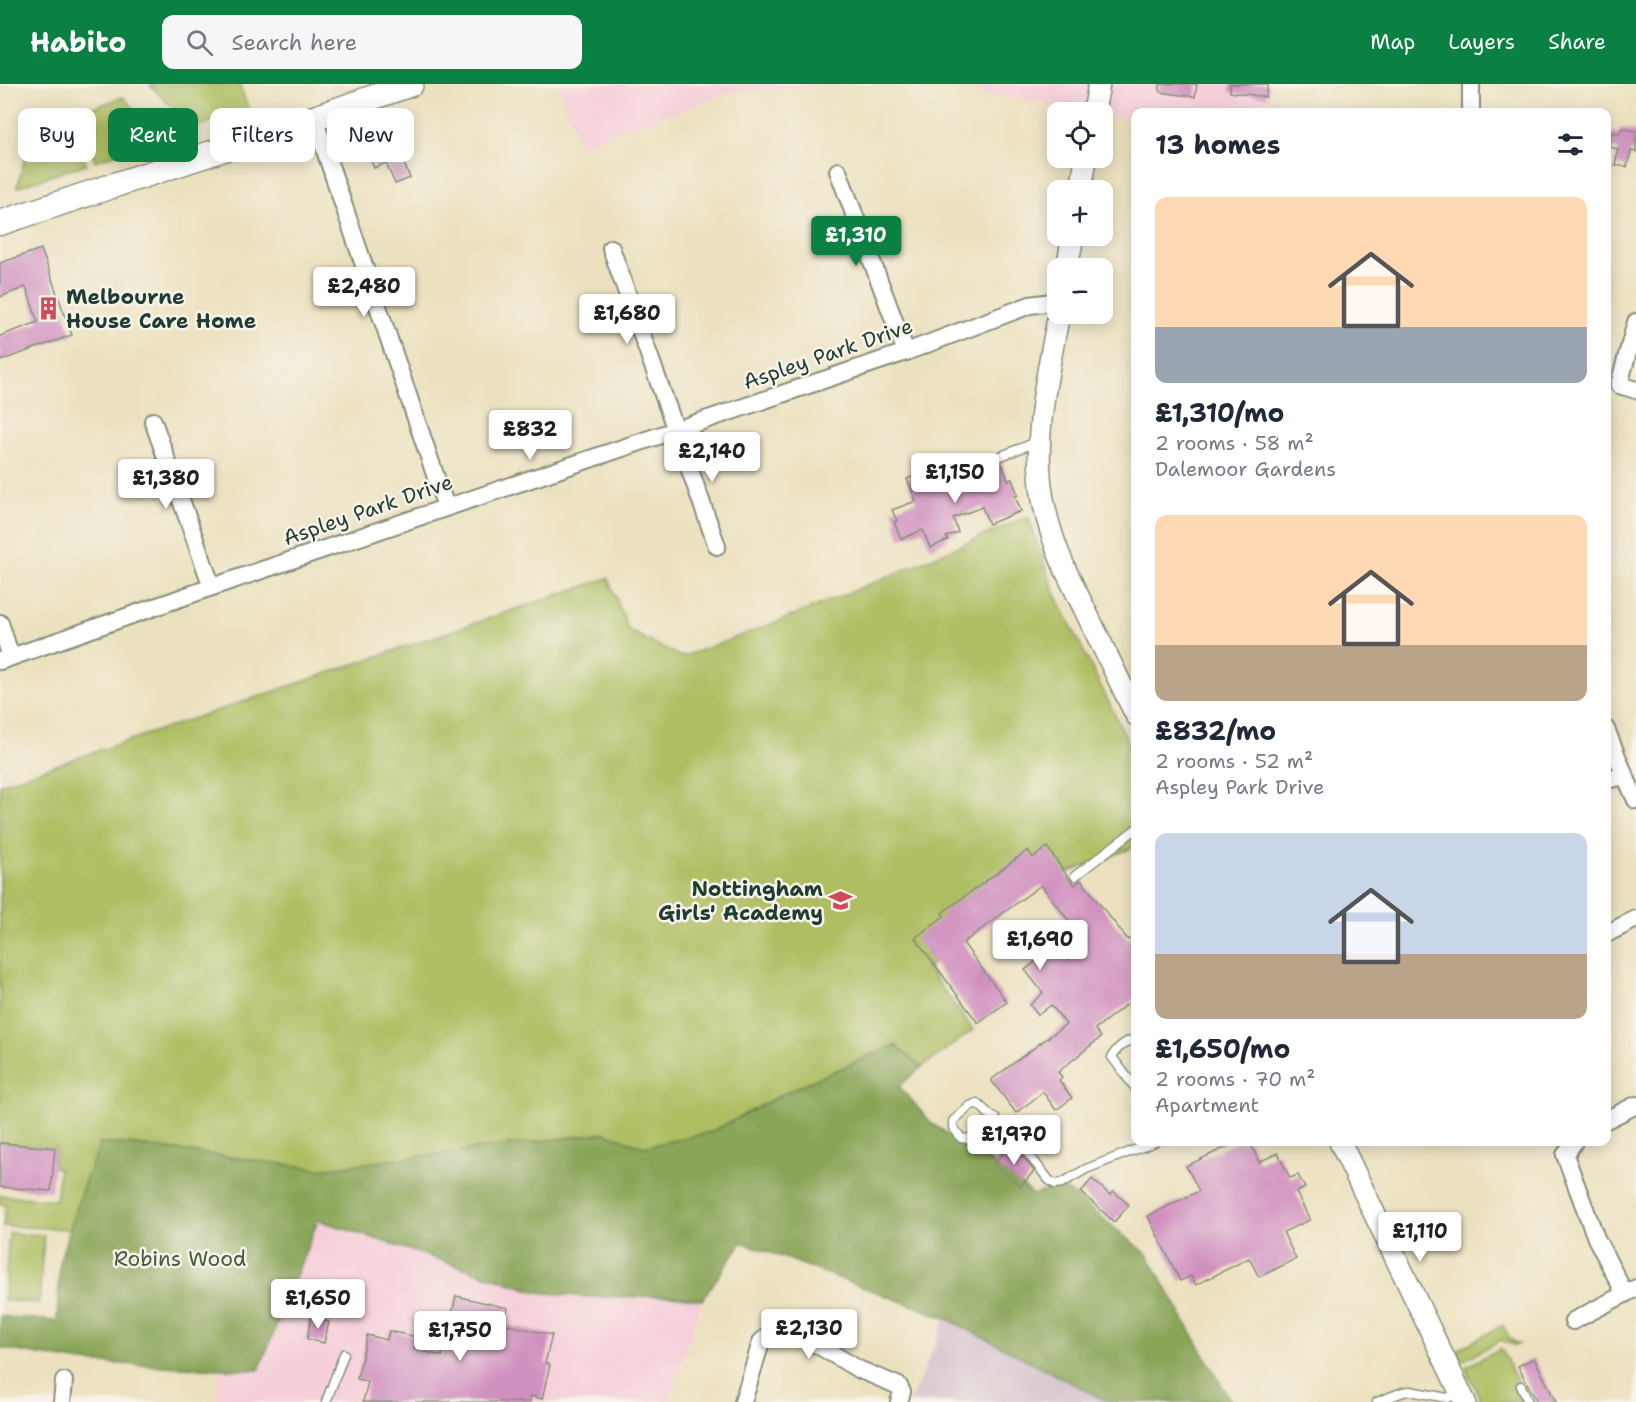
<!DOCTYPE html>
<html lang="en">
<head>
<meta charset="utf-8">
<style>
  body { margin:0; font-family:"Shantell Sans",sans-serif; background:#f6f6f7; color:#1f2937; height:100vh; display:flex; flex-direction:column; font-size:22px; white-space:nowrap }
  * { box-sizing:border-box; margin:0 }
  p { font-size:20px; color:#747a83 }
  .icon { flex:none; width:33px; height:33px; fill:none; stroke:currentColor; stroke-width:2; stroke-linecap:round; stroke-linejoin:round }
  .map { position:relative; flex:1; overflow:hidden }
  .sheet { position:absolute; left:1131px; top:24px; width:480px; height:1038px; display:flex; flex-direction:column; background:#fff; border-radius:12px; box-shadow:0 3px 15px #0003 }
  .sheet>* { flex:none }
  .top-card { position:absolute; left:18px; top:24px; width:570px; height:54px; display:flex; gap:12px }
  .fabs { position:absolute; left:1047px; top:18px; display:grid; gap:12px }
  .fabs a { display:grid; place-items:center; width:66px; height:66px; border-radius:12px; background:#fff; box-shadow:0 3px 15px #0003; font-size:30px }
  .price { position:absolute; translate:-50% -51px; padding:0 14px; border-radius:6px; background:#fff; color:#222; font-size:20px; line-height:39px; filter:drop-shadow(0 2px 3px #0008) }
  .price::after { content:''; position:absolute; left:50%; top:36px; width:18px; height:14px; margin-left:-9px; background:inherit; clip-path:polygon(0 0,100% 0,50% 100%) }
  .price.active { background:#0b8043; color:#fff }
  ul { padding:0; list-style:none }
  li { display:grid; align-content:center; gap:12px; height:318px; padding:0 24px }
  li span { display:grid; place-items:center; height:186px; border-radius:12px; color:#555 }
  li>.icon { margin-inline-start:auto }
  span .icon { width:108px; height:108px; fill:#fffc; stroke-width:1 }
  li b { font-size:26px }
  h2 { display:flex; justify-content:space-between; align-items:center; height:72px; padding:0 24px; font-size:26px }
  .pill { padding:0 21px; border-radius:12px; background:#fff; box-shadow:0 3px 15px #0003; font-size:21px; line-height:54px }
  .pill.active { background:#0b8043; color:#fff }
  header { display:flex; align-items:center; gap:36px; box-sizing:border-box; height:84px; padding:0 30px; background:#0b8043; color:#fff }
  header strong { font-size:28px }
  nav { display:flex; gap:33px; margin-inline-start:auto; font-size:21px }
  .search { width:420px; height:54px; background:#f6f6f7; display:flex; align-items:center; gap:15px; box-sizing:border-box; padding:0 21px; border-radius:12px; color:#747a83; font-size:22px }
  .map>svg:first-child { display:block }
</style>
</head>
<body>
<header>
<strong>Habito</strong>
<div class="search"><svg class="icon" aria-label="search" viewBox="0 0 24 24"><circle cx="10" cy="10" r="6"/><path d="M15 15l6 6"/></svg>Search here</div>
<nav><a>Map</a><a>Layers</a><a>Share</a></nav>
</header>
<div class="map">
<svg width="1636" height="1318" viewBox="0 0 1636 1318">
  <rect width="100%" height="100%" fill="#f7f3e8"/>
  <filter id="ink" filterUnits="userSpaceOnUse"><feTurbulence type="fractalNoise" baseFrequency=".0167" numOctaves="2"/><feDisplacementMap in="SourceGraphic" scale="12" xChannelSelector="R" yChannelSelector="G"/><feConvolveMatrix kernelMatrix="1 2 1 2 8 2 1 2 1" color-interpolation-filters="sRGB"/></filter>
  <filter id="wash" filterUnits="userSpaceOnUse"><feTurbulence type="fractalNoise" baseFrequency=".008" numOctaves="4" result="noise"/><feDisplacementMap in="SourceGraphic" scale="24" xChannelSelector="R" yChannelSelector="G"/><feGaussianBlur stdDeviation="1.35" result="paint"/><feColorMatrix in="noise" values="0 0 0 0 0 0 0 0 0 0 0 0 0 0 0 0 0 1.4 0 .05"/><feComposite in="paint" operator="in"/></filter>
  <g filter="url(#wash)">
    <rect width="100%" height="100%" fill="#ece1bf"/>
    <!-- built -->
    <g fill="#f6cfd9">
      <path d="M 557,0 L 848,0 L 731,8 L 579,61 Z"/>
      <path d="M 930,0 L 1271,0 L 1267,28 L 1136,28 L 1135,35 Z"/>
      <path d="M 318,1136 L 537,1208 L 586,1213 L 671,1212 L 702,1216 L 668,1318 L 216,1318 L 221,1285 L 259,1286 Z"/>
    </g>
    <!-- industrial -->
    <path fill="#d1bdcb" d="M 946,1234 L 1108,1318 L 910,1318 Z"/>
    <!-- green -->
    <g fill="#aebe62" stroke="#667e4b" stroke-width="1.5">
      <path d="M 155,0 L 239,0 L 249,26 L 193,44 L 150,1 Z"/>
      <path d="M 123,13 L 161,55 L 95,77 L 77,29 Z"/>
      <path d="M 69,31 L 86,80 L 17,103 L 33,43 Z"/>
      <path d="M 1028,433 L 1055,509 L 1135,672 L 1135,763 L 1048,796 L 1031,805 L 927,884 L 973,946 L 922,983 L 894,961 L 793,1005 L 711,1048 L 644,1063 L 605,1049 L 320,1085 L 128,1060 L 100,1060 L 83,1103 L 70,1145 L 3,1142 L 6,1121 L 0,1120 L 0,1111 L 56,1116 L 59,1085 L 53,1082 L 55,1064 L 0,1059 L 0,700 L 608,494 L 629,547 L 681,573 C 799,533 913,481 1028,433 Z"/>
      <path d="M 9,1149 L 44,1151 L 39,1219 L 4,1216 Z"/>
      <path d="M 1503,1241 L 1510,1255 L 1519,1260 L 1513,1261 L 1501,1256 L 1462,1277 L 1457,1266 Z"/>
      <path d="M 1501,1264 L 1518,1299 L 1513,1302 L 1522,1318 L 1482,1318 L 1465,1283 Z"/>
    </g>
    <!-- forest -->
    <path fill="#8aa558" stroke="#547146" stroke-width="1.5" d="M 895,961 L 922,983 L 899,1002 L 931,1039 L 994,1080 L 1034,1111 L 1061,1101 L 1147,1170 L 1231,1318 L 1108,1318 L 946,1234 L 742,1158 L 702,1216 L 671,1212 L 586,1213 L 537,1208 L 318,1136 L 259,1286 L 221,1285 L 82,1278 L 0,1264 L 0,1232 L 57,1237 L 60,1176 L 83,1103 L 100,1060 L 128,1060 L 320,1085 L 605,1049 L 644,1063 L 711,1048 L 793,1005 Z"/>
    <g id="blocks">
      <!-- building -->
      <g fill="#d090c0">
        <path d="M 1160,0 L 1197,0 L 1195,13 L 1160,8 Z"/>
        <path d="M 1230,0 L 1268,0 L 1266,13 L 1230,8 Z"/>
        <path d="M 381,44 L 383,50 L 391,47 L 410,94 L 395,100 L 386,79 L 374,84 L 361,53 Z"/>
        <path d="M 1621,44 L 1636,47 L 1636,68 L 1631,67 L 1627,83 L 1615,81 L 1618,65 L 1609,63 L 1612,48 L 1619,50 Z"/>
        <path d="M 41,165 L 72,251 L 0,277 L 0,252 L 38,238 L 26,203 L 0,213 L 0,179 Z"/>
        <path d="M 1002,380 L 1008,396 L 1012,395 L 1018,411 L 1015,412 L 1021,427 L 989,440 L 982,423 L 953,434 L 958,448 L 946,453 L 948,456 L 930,464 L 923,446 L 901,455 L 894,438 L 897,437 L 892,426 L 916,417 L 907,395 L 922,389 L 925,397 L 939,392 L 945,405 L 967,397 L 966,395 Z"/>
        <path d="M 1047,763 L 1070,796 L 1075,801 L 1081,796 L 1128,856 L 1136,850 L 1136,913 L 1095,945 L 1101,953 L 1058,988 L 1062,993 L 1059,996 L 1072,1014 L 1056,1026 L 1043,1008 L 1016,1029 L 991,996 L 1066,940 L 1051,921 L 1038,931 L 1030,921 L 1043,909 L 1025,886 L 1056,862 L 1068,876 L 1087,860 L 1041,801 L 963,859 L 1007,918 L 978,939 L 915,854 L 944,832 L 942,829 L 1028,766 L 1033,774 Z"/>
        <path d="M 1237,1058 L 1250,1058 L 1259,1078 L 1278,1069 L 1290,1094 L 1298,1091 L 1305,1104 L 1296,1108 L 1310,1136 L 1283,1148 L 1296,1175 L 1259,1193 L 1249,1174 L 1196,1201 L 1191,1192 L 1180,1197 L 1148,1132 L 1199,1107 L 1186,1082 Z"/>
        <path d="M 0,1059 L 55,1064 L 51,1107 L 0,1103 Z"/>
        <path d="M 1009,1061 L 1020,1069 L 1034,1087 L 1021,1102 L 994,1080 Z"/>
        <path d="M 1092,1095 L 1110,1111 L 1113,1107 L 1129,1121 L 1114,1138 L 1081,1108 Z"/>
        <path d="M 456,1212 L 508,1224 L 504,1240 L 552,1251 L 545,1279 L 550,1281 L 542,1315 L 531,1312 L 530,1318 L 363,1318 L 368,1298 L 357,1295 L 367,1251 L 387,1256 L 389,1247 L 417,1253 L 414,1265 L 442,1272 Z"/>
        <path d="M 311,1234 L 329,1238 L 324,1259 L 307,1255 Z"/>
        <path d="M 1534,1274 L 1556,1318 L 1537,1318 L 1518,1282 Z"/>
      </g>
    </g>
  </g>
  <g filter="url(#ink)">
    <use href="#blocks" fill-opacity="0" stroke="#868f7a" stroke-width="1.5"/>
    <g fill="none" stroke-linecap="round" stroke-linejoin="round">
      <defs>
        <g id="service">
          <path d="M 953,391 L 1039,357"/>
          <path d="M 1075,792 L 1136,745"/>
          <path d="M 1136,955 C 1126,957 1116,964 1112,973 L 1136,1005"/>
          <path d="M 995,1034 L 968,1055 L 961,1054 L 953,1043 L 953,1037 L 970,1022 L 977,1019 L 1018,1057 L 1049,1096 L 1055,1100 L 1062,1099 L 1086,1085 L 1155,1058"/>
          <path d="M 1521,1302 L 1528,1318"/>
          <path d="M 326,1318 L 344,1270"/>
          <path d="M 1377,1318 L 1403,1308 L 1410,1307 L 1447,1314 L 1460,1309"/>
        </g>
        <g id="minor">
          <path d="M 1471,0 L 1471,28"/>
          <path d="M 314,34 L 446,423"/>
          <path d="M 838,87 L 906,268"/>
          <path d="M 611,164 L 717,462"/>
          <path d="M 1636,238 L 1619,301 L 1636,306"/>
          <path d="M 153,337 L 212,503"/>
          <path d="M 0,539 L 11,573"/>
          <path d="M 0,577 L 212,503 L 906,268 L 1030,221 L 1052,218 L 1058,221"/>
          <path d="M 1606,645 L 1625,692 L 1636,716"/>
          <path d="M 1606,696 L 1625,692"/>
          <path d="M 1606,850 L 1636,835"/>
          <path d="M 1606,1036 L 1636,1021"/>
          <path d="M 1574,1058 L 1565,1071 L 1596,1154 L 1625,1210"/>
          <path d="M 1573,1237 L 1636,1204"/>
          <path d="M 62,1318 L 64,1297"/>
          <path d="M 743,1318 L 761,1258 L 773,1247 L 794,1247 L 858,1285 L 899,1302 L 902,1308 L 899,1318"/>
        </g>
        <g id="tertiary">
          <path d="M 1094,28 L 1099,0"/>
          <path d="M 1081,106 L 1086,74"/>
          <path d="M 1067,184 L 1073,152"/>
          <path d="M 1059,230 C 1049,282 1036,337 1040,391 C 1042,423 1052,455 1065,485 L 1136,631"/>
          <path d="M 1340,1058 L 1465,1318"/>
        </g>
        <path id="secondary" d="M 0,139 L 263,52 L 411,0"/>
      </defs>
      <!-- service casing -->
      <use href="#service" stroke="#868f7a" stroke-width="11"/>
      <!-- minor casing -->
      <use href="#minor" stroke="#868f7a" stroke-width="20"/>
      <!-- tertiary casing -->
      <use href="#tertiary" stroke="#868f7a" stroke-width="24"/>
      <!-- secondary casing -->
      <use href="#secondary" stroke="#868f7a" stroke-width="27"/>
      <!-- service -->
      <use href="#service" stroke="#fff" stroke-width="8"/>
      <!-- minor -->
      <use href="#minor" stroke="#fff" stroke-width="16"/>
      <!-- tertiary -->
      <use href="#tertiary" stroke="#fff" stroke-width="21"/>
      <!-- secondary -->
      <use href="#secondary" stroke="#fff" stroke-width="24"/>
    </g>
  </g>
  <!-- icons -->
  <defs>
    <symbol id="building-bare" viewBox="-9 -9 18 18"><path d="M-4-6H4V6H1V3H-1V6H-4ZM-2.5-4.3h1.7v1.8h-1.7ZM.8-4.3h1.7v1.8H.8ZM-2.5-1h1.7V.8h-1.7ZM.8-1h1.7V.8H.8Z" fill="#d1495b" stroke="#f7f3e8" stroke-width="2.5" paint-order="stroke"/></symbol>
    <symbol id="school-bare" viewBox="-9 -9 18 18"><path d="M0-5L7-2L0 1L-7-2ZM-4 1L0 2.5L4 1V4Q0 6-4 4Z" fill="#d1495b" stroke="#f7f3e8" stroke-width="2.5" paint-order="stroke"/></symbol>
  </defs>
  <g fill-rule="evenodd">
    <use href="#building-bare" x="32" y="208" width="33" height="33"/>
    <use href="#school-bare" x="824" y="800" width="33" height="33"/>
  </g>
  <g text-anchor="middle" stroke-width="5" stroke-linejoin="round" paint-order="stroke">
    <!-- poi labels -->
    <g font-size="21" font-weight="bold" fill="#1f3d34" stroke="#f7f3e8" text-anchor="start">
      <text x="66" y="220">Melbourne<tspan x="66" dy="24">House Care Home</tspan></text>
      <text x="823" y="812" text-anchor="end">Nottingham<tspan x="823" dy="24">Girls' Academy</tspan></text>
    </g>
    <!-- street labels -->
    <g font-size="21" fill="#1f3d34" stroke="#f7f3e8">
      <text transform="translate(828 270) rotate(-19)" y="7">Aspley Park Drive</text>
      <text transform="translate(368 426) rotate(-19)" y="7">Aspley Park Drive</text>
    </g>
    <!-- park labels -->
    <g font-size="21" fill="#435d40" stroke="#f7f3e8">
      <text x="180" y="1182">Robins Wood</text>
    </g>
  </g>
</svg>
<div class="fabs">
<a><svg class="icon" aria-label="locate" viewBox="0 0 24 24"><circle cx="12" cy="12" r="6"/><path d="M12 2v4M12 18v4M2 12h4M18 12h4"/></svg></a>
<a>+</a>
<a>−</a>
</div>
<b class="price active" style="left:856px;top:183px">£1,310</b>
<b class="price" style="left:364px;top:234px">£2,480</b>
<b class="price" style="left:627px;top:261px">£1,680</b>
<b class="price" style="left:530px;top:377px">£832</b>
<b class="price" style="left:712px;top:399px">£2,140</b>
<b class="price" style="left:955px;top:420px">£1,150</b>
<b class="price" style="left:166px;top:426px">£1,380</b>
<b class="price" style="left:1040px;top:887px">£1,690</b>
<b class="price" style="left:1014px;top:1082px">£1,970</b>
<b class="price" style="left:1420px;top:1179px">£1,110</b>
<b class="price" style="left:318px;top:1246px">£1,650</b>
<b class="price" style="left:809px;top:1276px">£2,130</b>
<b class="price" style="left:460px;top:1278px">£1,750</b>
<div class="top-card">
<a class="pill">Buy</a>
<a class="pill active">Rent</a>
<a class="pill">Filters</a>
<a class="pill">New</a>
</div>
<section class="sheet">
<h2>13 homes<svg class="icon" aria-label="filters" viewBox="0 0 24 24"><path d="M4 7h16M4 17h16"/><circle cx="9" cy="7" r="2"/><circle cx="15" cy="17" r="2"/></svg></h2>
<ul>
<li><span style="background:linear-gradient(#ffd9b3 70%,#9aa5b1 0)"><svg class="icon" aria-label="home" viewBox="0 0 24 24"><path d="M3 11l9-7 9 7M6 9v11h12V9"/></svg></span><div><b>£1,310/mo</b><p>2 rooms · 58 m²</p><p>Dalemoor Gardens</p></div></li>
<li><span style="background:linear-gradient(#ffd9b3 70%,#b9a48a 0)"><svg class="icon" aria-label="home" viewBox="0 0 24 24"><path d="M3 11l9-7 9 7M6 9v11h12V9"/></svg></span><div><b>£832/mo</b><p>2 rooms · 52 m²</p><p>Aspley Park Drive</p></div></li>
<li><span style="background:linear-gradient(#c9d6e8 65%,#b9a48a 0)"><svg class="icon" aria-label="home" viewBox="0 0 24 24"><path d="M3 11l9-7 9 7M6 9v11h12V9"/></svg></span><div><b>£1,650/mo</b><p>2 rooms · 70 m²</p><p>Apartment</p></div></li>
</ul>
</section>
</div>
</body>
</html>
